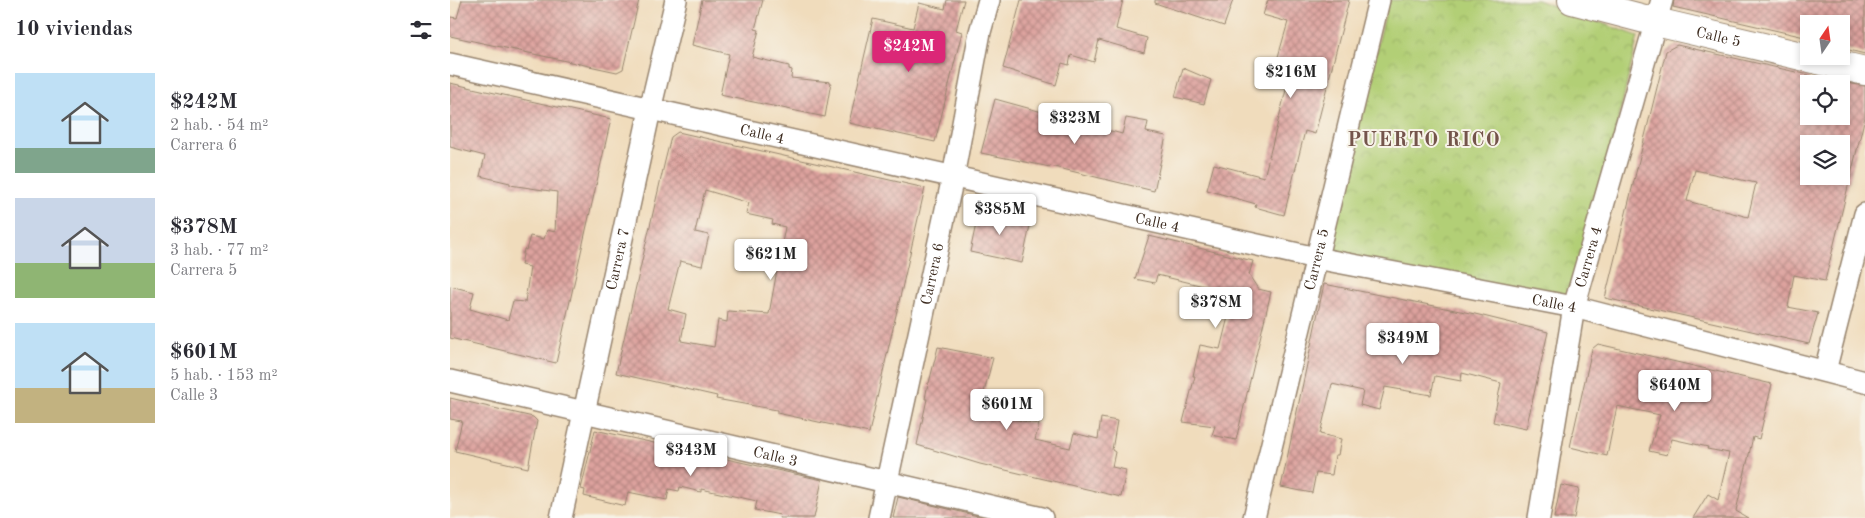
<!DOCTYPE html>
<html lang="es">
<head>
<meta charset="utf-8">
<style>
  body { margin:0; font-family:"Old Standard TT",serif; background:#f7f7f7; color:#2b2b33; height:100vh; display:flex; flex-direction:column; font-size:19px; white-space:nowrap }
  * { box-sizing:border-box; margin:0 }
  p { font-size:16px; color:#7c7c81 }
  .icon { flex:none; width:28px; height:28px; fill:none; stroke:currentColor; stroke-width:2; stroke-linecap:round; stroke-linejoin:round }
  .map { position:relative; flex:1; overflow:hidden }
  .side { display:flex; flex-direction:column; background:#fff; width:450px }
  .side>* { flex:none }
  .needle { width:32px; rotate:13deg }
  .buttons { position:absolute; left:1350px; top:15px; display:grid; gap:10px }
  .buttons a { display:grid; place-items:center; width:50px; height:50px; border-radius:0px; background:#fff; box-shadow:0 2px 8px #0003; font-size:25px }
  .price { position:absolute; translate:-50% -42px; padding:0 11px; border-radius:5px; background:#fff; color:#222; font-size:16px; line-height:32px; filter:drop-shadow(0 1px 2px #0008) }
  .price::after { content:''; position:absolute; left:50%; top:30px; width:15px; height:11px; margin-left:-8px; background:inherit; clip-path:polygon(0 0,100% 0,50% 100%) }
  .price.active { background:#db2777; color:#fff }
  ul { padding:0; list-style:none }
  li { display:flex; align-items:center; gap:15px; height:125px; padding:0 15px }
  li span { display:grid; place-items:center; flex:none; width:140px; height:100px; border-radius:0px; color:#555 }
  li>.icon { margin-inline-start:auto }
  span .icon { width:60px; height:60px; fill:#fffc; stroke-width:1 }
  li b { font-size:21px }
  h2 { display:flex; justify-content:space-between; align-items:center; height:60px; padding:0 15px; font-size:21px }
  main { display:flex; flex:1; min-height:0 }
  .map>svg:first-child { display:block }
</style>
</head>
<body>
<main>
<section class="side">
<h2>10 viviendas<svg class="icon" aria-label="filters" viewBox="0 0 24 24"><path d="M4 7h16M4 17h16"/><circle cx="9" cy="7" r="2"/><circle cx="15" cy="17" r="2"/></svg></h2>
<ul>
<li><span style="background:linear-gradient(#bfe0f5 75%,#7fa58c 0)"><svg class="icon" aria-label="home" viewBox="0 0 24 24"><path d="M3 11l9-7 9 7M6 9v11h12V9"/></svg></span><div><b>$242M</b><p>2 hab. · 54 m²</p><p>Carrera 6</p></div></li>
<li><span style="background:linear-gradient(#c9d6e8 65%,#8fb573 0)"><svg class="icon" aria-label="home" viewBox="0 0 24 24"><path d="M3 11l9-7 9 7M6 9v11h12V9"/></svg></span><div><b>$378M</b><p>3 hab. · 77 m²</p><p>Carrera 5</p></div></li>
<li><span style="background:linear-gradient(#bfe0f5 65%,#c2b280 0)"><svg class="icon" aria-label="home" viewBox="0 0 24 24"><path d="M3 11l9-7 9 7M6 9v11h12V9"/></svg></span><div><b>$601M</b><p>5 hab. · 153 m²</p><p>Calle 3</p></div></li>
</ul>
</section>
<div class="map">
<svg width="1415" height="518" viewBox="0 0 1415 518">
  <defs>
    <pattern id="park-crowns" width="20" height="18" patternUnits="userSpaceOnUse" patternTransform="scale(1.25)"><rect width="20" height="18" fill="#b2cf76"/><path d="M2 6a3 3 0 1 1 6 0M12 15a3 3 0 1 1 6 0" fill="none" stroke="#9ab266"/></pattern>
    <pattern id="building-cross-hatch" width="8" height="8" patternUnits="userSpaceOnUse" patternTransform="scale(1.25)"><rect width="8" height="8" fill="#dda29e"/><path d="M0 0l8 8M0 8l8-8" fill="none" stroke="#b48480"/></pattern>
  </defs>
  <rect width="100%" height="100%" fill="#f7f3e8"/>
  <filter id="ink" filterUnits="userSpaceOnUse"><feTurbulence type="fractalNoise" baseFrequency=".02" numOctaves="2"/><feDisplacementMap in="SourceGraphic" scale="10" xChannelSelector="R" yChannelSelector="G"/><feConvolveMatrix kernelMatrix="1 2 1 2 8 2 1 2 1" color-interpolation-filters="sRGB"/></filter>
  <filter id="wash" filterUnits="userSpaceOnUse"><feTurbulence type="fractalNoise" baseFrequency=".0096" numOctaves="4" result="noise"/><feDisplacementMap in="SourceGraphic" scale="20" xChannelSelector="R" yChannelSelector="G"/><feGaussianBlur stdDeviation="1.12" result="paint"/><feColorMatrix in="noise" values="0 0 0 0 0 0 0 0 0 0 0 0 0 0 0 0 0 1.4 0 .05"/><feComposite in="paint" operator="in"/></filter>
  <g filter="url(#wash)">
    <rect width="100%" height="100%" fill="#f0dcbc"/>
    <!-- park -->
    <path fill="url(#park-crowns)" stroke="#767c4a" d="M 939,0 L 1087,0 L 1188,36 L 1124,307 L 874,255 Z"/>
    <g id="blocks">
      <!-- building -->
      <g fill="url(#building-cross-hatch)" fill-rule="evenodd">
        <path d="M 12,0 L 189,0 L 173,69 L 167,72 L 0,36 L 0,17 L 7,18 Z"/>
        <path d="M 252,0 L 313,0 L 305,29 L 309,30 L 302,57 L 339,66 L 339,69 L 342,70 L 341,78 L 381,82 L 375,117 L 270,95 L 279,54 L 242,45 Z"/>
        <path d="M 497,0 L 514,0 L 506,30 L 512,32 L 485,142 L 399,123 L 423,19 L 463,28 L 469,3 L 495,9 Z"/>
        <path d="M 571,0 L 673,0 L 666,29 L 697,38 L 694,53 L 649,40 L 644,62 L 621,55 L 619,65 L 612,63 L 606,85 L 553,68 Z"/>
        <path d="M 705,0 L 783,0 L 774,26 L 705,3 Z"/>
        <path d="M 818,0 L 899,0 L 865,134 L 855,131 L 834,215 L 805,207 L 806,204 L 757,190 L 764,164 L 814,177 L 839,78 L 823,74 L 838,22 L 813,15 Z"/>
        <path d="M 1224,0 L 1415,0 L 1415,54 L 1391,48 L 1391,24 L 1359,24 L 1359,38 L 1223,7 Z"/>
        <path d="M 1227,45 L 1359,75 L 1359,116 L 1391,116 L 1391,82 L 1415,86 L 1415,117 L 1375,281 L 1344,275 L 1338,307 L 1368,313 L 1359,344 L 1155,298 L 1216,51 ZM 1359,144 L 1391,144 L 1391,176 L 1359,176 ZM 1245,170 L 1306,183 L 1298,217 L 1237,201 Z"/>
        <path d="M 733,68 L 761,80 L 754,104 L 725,97 Z"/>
        <path d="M 0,83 L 161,119 L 106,363 L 0,338 L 0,286 L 24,292 L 20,309 L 58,320 L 63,301 L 75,302 L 80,267 L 71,265 L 74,249 L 76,250 L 80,236 L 94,239 L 97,230 L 105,232 L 107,192 L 60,185 L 60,183 L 30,176 L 35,156 L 0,147 Z"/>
        <path d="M 545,99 L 672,134 L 676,118 L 698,122 L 696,132 L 716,136 L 704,191 L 600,166 L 600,167 L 531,153 Z"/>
        <path d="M 228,132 L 475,188 L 419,433 L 327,413 L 327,410 L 266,399 L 267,396 L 166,373 L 215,161 L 221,137 ZM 255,190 L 299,203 L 296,214 L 323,220 L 322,224 L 335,227 L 319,314 L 278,311 L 277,322 L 268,320 L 264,347 L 231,341 L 236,314 L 218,309 L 230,261 L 252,266 L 259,235 L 245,232 Z"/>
        <path d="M 529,210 L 581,221 L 572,263 L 520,252 Z"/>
        <path d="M 699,236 L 803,261 L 799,275 L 808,289 L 821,292 L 786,440 L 762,435 L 765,426 L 733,422 L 745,376 L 743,376 L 750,345 L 770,349 L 784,293 L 707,275 L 705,283 L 685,279 Z"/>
        <path d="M 874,284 L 1025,314 L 1098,332 L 1076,429 L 1043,422 L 1051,383 L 1012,373 L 1011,381 L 985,376 L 981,395 L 935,387 L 929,410 L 910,405 L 913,391 L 882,384 L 870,434 L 891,439 L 888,455 L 885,455 L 882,475 L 866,473 L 862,493 L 831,487 Z"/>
        <path d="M 1148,344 L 1322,384 L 1309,439 L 1303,437 L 1286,511 L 1298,518 L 1243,518 L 1258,494 L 1268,500 L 1279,453 L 1257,449 L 1258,447 L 1222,439 L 1217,455 L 1199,451 L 1210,415 L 1167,406 L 1157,456 L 1120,447 L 1142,349 Z"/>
        <path d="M 488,347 L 543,358 L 534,392 L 561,398 L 557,418 L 589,424 L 585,440 L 620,448 L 624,433 L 648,439 L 651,418 L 667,421 L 662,450 L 665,452 L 662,467 L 676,470 L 671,497 L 530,464 L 467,445 L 477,399 L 475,399 L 478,383 L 479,383 Z"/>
        <path d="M 0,398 L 83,417 L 87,421 L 78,468 L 5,451 L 12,421 L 0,419 Z"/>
        <path d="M 145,430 L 372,480 L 364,518 L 329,518 L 330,515 L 305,510 L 307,501 L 251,489 L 251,492 L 230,487 L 229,491 L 219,489 L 217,500 L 178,492 L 175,506 L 134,496 L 135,490 L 131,489 Z"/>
        <path d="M 1111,485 L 1129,489 L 1124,518 L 1104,518 Z"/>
        <path d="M 448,497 L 532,517 L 532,518 L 443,518 Z"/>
      </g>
    </g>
  </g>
  <g filter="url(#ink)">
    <use href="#blocks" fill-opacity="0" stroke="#96836d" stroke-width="1"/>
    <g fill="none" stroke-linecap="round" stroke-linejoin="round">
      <defs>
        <g id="minor">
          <path id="s1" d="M 0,64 L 866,258 L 1124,307 L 1415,382"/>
          <path d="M 1375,371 L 1415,214"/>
          <path id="s2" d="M 0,381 L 592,518"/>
          <path id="s3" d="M 111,518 L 200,110 L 226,0"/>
          <path id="s4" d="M 429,518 L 503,177 L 530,32 L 539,0"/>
          <path id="s5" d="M 804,518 L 929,0"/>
          <path id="s6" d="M 1089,518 L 1124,307 L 1212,0"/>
        </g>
        <g id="tertiary">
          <path id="s7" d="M 1122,0 L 1206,22 L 1415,71"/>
        </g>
      </defs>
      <!-- minor casing -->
      <use href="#minor" stroke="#96836d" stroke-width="24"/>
      <!-- tertiary casing -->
      <use href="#tertiary" stroke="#96836d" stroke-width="30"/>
      <!-- minor -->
      <use href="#minor" stroke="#fff" stroke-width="21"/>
      <!-- tertiary -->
      <use href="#tertiary" stroke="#fff" stroke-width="28"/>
    </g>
  </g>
  <g text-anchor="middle" stroke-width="4" stroke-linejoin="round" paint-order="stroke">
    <!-- street labels -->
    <g font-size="15" fill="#3b2a1e" stroke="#f7f3e8">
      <text dy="5" stroke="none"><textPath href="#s7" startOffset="151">Calle 5</textPath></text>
      <text dy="5" stroke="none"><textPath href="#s1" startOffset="320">Calle 4</textPath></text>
      <text dy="5" stroke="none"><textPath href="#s1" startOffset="725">Calle 4</textPath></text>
      <text dy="5" stroke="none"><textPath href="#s6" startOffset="266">Carrera 4</textPath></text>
      <text dy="5" stroke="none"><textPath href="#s3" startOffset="265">Carrera 7</textPath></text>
      <text dy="5" stroke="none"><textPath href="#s5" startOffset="266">Carrera 5</textPath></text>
      <text dy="5" stroke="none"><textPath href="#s4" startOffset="250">Carrera 6</textPath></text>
      <text dy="5" stroke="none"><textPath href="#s1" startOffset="1130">Calle 4</textPath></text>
      <text dy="5" stroke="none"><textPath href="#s2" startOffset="334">Calle 3</textPath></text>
    </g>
    <!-- district labels -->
    <g font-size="20" font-weight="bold" letter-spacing="1" fill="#74544b" stroke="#f7f3e8">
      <text x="974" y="146">PUERTO RICO</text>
    </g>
  </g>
</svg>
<div class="buttons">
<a><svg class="needle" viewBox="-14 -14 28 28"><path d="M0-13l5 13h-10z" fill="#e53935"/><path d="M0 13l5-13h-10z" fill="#7c7c81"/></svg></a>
<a><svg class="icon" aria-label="locate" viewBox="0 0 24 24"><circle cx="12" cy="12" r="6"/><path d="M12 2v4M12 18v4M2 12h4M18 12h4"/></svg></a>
<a><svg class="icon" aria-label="layers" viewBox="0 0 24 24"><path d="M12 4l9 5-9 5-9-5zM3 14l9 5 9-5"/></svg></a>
</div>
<b class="price active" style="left:459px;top:73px">$242M</b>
<b class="price" style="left:841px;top:99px">$216M</b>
<b class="price" style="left:625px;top:145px">$323M</b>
<b class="price" style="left:550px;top:236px">$385M</b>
<b class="price" style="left:321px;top:281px">$621M</b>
<b class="price" style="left:766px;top:329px">$378M</b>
<b class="price" style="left:953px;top:365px">$349M</b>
<b class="price" style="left:1225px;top:412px">$640M</b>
<b class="price" style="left:557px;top:431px">$601M</b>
<b class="price" style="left:241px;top:477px">$343M</b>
</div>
</main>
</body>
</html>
